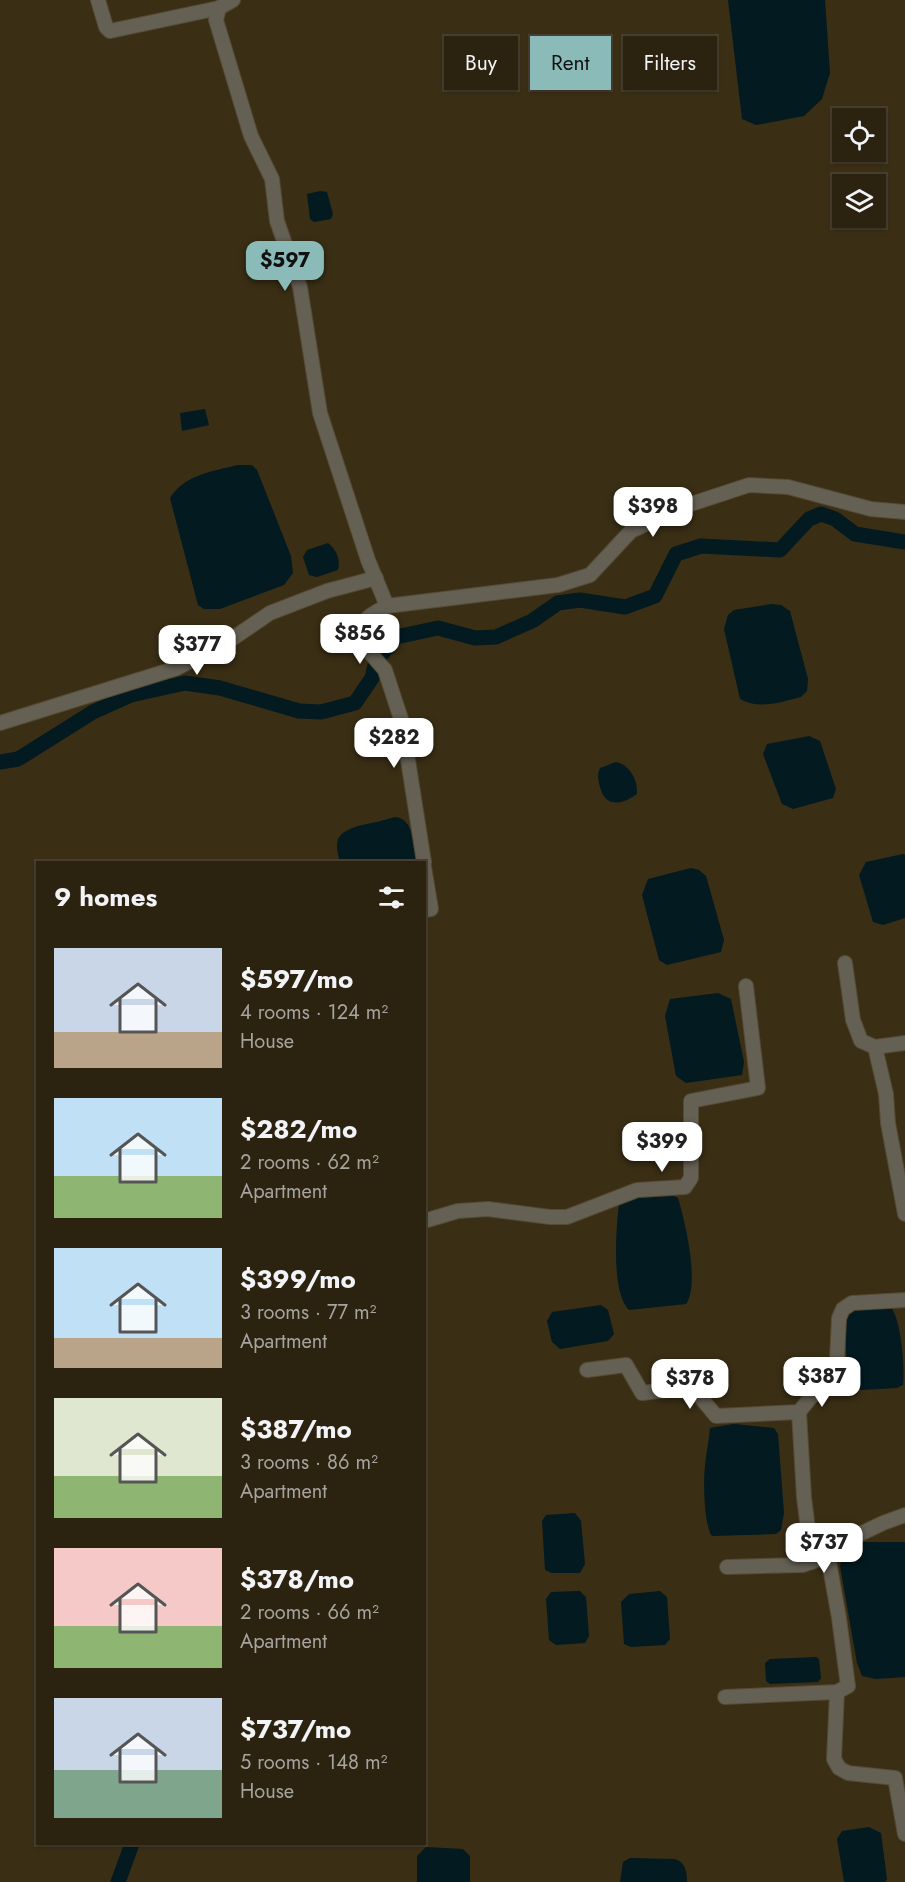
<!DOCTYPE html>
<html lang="en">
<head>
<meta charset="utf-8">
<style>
  body { margin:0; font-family:Jost,sans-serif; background:#342a19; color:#f1f3f6; height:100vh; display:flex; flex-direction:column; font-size:22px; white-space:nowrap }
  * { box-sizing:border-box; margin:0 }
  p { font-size:20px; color:#a6a49f }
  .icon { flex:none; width:33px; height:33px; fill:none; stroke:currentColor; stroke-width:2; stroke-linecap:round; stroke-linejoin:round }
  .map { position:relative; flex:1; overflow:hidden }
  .details { position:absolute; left:36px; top:861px; width:390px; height:984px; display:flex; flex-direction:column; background:#2c2210; border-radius:0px; box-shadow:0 2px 4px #0004,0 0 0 2px #483f30 }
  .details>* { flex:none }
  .hud { position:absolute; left:444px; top:36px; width:370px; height:54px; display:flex; gap:12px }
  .tools { position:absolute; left:832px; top:108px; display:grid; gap:12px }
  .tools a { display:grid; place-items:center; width:54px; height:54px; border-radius:0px; background:#2c2210; box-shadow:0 2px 4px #0004,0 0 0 2px #483f30; font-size:30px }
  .price { position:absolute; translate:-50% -51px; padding:0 14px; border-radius:12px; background:#fff; color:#222; font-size:20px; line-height:39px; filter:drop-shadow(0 2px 3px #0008) }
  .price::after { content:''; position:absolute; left:50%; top:36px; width:18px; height:14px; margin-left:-9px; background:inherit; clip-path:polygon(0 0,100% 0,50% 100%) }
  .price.active { background:#8bbbb9; color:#111 }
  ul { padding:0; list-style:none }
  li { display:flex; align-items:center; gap:18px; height:150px; padding:0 18px }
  li span { display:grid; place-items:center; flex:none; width:168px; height:120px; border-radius:0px; color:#555 }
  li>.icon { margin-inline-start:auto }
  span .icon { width:72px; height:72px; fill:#fffc; stroke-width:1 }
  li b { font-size:26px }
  h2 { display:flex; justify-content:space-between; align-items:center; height:72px; padding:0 18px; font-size:26px }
  .chip { padding:0 21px; border-radius:0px; background:#2c2210; box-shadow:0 2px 4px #0004,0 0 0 2px #483f30; font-size:21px; line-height:54px }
  .chip.active { background:#8bbbb9; color:#111 }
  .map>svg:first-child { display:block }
</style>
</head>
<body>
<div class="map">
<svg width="905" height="1882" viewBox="0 0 905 1882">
  <rect width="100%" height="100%" fill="#3a2e15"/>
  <!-- water -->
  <g fill="#021a20">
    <path d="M 728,0 L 825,0 L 830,73 L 822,99 L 804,116 L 756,125 L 742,119 Z"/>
    <path d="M 320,191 L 327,192 L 333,214 L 331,219 L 314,222 L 310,219 L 307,194 Z"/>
    <path d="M 205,409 L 209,425 L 182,431 L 180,413 Z"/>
    <path d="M 238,465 L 252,465 L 257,470 L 291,556 L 293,573 L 284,585 L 220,609 L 204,609 L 198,605 L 170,498 C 184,475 213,471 238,465 Z"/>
    <path d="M 328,543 C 336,549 341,560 338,570 L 317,577 L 309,575 L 303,557 L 307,550 Z"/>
    <path d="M 771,604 L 781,605 L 790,611 L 808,679 L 807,691 L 801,697 C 781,702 759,710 740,699 L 724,629 L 728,615 L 734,610 Z"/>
    <path d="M 809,736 L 820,741 L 836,789 L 833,798 L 793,809 L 782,804 L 763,754 L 767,744 Z"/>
    <path d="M 616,762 C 630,765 638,780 637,794 C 622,805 605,808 600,787 C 598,779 597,775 600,768 Z"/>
    <path d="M 395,817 C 414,818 414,848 418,862 L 340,862 C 333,837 338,832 362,825 C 373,823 384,820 395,817 Z"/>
    <path d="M 903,854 L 905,855 L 905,918 L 883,925 L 873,922 L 859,875 L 866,862 Z"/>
    <path d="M 691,868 L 699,870 L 706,876 L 724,940 L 721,952 L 667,965 L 659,960 L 642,895 L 648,879 Z"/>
    <path d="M 718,993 L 731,999 L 744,1062 L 742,1075 L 686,1083 L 676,1076 L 665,1016 L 670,999 Z"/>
    <path d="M 674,1196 L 678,1198 C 685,1221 700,1285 686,1304 L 629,1310 C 611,1293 616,1228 619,1204 L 638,1198 Z"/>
    <path d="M 601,1305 L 608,1310 L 614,1334 L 608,1341 L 560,1349 L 552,1342 L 547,1321 L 552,1312 Z"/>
    <path d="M 885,1308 L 891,1308 C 901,1318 905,1370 903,1385 L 897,1388 L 861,1390 L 856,1388 L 847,1361 L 843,1319 L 844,1313 L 855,1309 Z"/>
    <path d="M 734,1424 L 774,1428 L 778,1434 L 784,1513 L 781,1530 L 776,1534 L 712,1536 C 704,1526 703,1480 705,1466 C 706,1453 709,1441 710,1428 Z"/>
    <path d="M 575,1513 L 581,1521 L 585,1564 L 580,1573 L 552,1573 L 545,1570 L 542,1521 L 546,1515 Z"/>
    <path d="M 864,1542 L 905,1542 L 905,1677 L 876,1679 L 862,1676 L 857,1663 L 840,1566 C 843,1552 849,1546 864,1542 Z"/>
    <path d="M 580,1591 L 586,1597 L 589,1636 L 585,1643 L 556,1645 L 549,1640 L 546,1599 L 551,1592 Z"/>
    <path d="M 660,1591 L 667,1597 L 670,1639 L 665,1645 L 631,1647 L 624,1644 L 621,1602 L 629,1594 Z"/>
    <path d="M 816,1657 L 819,1659 L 821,1678 L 818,1682 L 770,1684 L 766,1681 L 765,1663 L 770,1659 Z"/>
    <path d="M 869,1827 L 881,1833 L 887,1879 L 885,1882 L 844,1882 L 837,1839 L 842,1831 Z"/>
    <path d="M 426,1847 L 463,1849 L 470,1856 L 470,1882 L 417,1882 L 417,1856 Z"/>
    <path d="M 630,1858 L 675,1859 C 685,1862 687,1871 687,1882 L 620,1882 L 623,1862 Z"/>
  </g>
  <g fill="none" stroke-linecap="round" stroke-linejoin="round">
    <!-- canal -->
    <g stroke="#021a20" stroke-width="15">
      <path d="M 0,762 L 18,759 L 93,712 L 131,695 L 185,683 L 220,688 L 299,711 L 321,712 L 355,703 L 372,678 L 376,661 L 396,637 L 438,628 L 475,638 L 496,637 L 532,621 L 558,603 L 580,600 L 625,607 L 655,596 L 676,554 L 701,546 L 780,550 L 809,519 L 821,514 L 835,519 L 855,534 L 905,542"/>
      <path d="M 118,1882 L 132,1844"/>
    </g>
    <defs>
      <g id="street">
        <path d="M 98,0 L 106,27 L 110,31 L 219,8"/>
        <path d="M 233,0 L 219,8 L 216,20 L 251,136 L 272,179 L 277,221 L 300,287 L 320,413 L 368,560 L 387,606"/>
        <path d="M 0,723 L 177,668 L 229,641 L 270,613 L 327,591 L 376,578"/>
        <path d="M 424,862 L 402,722 L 385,670 L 359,640 C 362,618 368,616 387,606 L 558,585 L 590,575 L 631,531 L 685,506 L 749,485 L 788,487 L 871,509 L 905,512"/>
        <path d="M 424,867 L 431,909 L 424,910"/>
        <path d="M 845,963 L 853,1020 L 861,1041 L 875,1047 L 886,1094 L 888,1123 L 905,1214"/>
        <path d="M 875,1047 L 905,1043"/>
        <path d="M 424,1221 L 458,1211 L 488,1209 L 550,1217 L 567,1217 L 637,1190 L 685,1187 L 691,1178 L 691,1101 L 758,1088 L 746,986"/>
        <path d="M 587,1370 L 626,1365 L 642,1393 L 692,1387 L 716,1416 L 799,1412"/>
        <path d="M 812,1562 L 804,1497 L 799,1412 L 811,1397 L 836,1380 L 839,1318 L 843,1309 L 852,1303 L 905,1300"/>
        <path d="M 727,1567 L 803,1565 L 828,1556 L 858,1535 L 883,1523 L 905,1515"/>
        <path d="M 837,1692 L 834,1759 L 839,1768 L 848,1773 L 895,1778 L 905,1834"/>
        <path d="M 725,1697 L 837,1692 L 848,1686 L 839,1618 L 828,1556"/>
      </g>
    </defs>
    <!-- street casing -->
    <use href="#street" stroke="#554a33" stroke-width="16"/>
    <!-- street -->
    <use href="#street" stroke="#656054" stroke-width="14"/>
  </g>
</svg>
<div class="tools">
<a><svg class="icon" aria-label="locate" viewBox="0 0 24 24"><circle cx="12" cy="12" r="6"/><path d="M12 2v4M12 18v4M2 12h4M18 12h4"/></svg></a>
<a><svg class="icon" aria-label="layers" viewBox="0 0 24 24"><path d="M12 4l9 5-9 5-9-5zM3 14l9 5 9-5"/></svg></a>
</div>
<b class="price active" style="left:285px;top:292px">$597</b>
<b class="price" style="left:653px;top:538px">$398</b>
<b class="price" style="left:360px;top:665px">$856</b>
<b class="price" style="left:197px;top:676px">$377</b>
<b class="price" style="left:394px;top:769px">$282</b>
<b class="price" style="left:662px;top:1173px">$399</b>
<b class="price" style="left:822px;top:1408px">$387</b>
<b class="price" style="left:690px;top:1410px">$378</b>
<b class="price" style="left:824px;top:1574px">$737</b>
<div class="hud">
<a class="chip">Buy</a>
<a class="chip active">Rent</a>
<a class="chip">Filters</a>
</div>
<section class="details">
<h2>9 homes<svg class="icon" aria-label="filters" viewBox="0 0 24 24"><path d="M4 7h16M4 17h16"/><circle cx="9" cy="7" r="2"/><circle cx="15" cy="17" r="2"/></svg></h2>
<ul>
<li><span style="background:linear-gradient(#c9d6e8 70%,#b9a48a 0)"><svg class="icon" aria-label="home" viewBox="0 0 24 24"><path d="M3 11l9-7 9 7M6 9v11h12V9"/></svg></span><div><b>$597/mo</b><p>4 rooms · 124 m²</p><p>House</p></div></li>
<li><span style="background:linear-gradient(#bfe0f5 65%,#8fb573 0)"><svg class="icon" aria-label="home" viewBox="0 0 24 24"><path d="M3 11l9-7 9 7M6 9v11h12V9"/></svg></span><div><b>$282/mo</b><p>2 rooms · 62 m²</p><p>Apartment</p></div></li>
<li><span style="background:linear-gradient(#bfe0f5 75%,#b9a48a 0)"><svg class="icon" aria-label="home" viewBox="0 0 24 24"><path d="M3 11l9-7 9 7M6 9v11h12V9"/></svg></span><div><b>$399/mo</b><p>3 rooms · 77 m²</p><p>Apartment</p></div></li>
<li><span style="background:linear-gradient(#dfe7d0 65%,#8fb573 0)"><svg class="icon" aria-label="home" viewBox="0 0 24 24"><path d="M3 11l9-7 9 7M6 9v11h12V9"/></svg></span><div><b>$387/mo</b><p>3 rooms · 86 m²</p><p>Apartment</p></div></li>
<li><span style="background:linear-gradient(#f6c9c9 65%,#8fb573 0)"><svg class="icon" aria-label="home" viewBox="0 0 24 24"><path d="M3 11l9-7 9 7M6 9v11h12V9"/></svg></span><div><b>$378/mo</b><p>2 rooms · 66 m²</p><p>Apartment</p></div></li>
<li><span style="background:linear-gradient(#c9d6e8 60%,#7fa58c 0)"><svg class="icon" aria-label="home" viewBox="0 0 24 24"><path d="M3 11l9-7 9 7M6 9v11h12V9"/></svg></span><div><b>$737/mo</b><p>5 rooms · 148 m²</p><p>House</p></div></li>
</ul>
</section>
</div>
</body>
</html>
